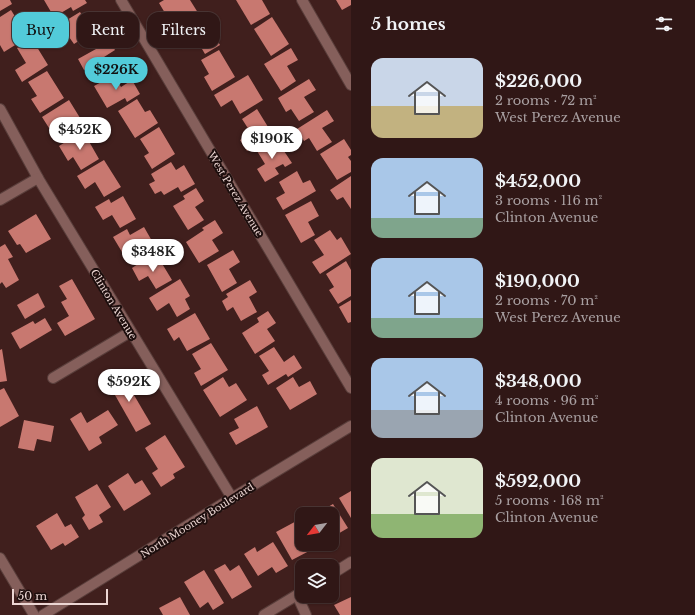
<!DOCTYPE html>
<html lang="en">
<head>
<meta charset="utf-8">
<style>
  body { margin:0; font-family:"Libre Baskerville",serif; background:#3c2423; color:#f1f3f6; height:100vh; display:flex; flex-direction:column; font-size:15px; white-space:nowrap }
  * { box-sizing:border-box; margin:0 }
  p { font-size:13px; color:#a89fa1 }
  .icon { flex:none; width:22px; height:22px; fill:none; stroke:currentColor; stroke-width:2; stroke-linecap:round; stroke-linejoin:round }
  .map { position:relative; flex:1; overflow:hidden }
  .drawer { display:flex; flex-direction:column; background:#301716; width:344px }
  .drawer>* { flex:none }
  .guide { position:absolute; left:12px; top:12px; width:279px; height:36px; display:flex; gap:8px }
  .needle { width:26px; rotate:239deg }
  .tools { position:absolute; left:295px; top:507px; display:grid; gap:8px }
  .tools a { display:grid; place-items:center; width:44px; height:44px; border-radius:8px; background:#301716; box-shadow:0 1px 3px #0004,0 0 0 1px #4b3635; font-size:20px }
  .scale { position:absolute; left:12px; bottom:10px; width:96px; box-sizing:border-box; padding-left:4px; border:2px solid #ecd6d3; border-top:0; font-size:11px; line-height:14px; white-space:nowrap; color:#ecd6d3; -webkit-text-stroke:3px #1d0e0d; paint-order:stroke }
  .price { position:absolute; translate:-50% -34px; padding:0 9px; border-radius:14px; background:#fff; color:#222; font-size:13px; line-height:26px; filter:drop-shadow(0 1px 2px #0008) }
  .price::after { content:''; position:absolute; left:50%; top:24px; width:12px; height:9px; margin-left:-6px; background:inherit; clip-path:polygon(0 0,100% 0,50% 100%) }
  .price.current { background:#52cbd9; color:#111 }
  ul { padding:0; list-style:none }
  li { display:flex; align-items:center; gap:12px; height:100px; padding:0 20px }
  li span { display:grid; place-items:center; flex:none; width:112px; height:80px; border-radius:12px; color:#555 }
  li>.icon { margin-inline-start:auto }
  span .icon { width:48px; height:48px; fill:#fffc; stroke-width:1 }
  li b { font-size:17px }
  h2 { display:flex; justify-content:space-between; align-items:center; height:48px; padding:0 20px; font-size:17px }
  .tag { padding:0 14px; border-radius:12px; background:#301716; box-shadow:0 1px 3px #0004,0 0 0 1px #4b3635; font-size:14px; line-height:36px }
  .tag.current { background:#52cbd9; color:#111 }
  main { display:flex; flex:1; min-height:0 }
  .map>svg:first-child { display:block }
</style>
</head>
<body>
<main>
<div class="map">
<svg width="351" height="615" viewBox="0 0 351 615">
  <rect width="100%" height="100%" fill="#401f1d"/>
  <!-- building -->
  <g fill="#c87870">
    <path d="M 0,0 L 10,0 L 12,4 L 0,11 Z"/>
    <path d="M 44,0 L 85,0 L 87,3 L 73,11 L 71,7 L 54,17 Z"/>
    <path d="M 164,0 L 190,0 L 200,16 L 181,27 L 173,15 L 168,18 L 159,3 Z"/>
    <path d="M 236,0 L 262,0 L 270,14 L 251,25 Z"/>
    <path d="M 336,0 L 351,0 L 351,5 L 342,10 Z"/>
    <path d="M 11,10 L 28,37 L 4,52 L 0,45 L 0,17 Z"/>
    <path d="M 80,12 L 88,25 L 97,20 L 105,32 L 92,41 L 88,35 L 74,44 L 69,37 L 65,39 L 57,26 Z"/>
    <path d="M 209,16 L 216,28 L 212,30 L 220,45 L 205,54 L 196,39 L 184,46 L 177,34 Z"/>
    <path d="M 272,17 L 289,44 L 271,56 L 254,29 Z"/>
    <path d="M 107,37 L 115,50 L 104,57 L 112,70 L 97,78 L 91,66 L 84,70 L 78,59 L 96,49 L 94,45 Z"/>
    <path d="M 32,39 L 48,65 L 22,82 L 15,70 L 26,63 L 17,48 Z"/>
    <path d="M 291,48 L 298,60 L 287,66 L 296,81 L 281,91 L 264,64 Z"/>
    <path d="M 219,50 L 235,77 L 212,91 L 204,77 L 209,74 L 201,60 Z"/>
    <path d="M 47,71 L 64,98 L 40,113 L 31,99 L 37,96 L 28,82 Z"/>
    <path d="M 114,75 L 121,87 L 132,80 L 140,94 L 127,102 L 125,98 L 107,108 L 94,86 Z"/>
    <path d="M 248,75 L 263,100 L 240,114 L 232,100 L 221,107 L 214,95 Z"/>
    <path d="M 309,79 L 316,90 L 304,97 L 314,112 L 299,121 L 291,109 L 286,112 L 278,98 Z"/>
    <path d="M 137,99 L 145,112 L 150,110 L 158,123 L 135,138 L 118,111 Z"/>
    <path d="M 69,100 L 85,126 L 68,136 L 59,121 L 49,128 L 42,117 Z"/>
    <path d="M 257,109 L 273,135 L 247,151 L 240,140 L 251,133 L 242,119 Z"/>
    <path d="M 327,110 L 334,121 L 322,128 L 332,142 L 317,151 L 309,138 L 304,141 L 297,129 Z"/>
    <path d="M 159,127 L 175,154 L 152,169 L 144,156 L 149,153 L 140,139 Z"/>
    <path d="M 83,131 L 99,159 L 81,170 L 73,157 L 68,161 L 59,146 Z"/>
    <path d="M 276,139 L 292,163 L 285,167 L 283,164 L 275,168 L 279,174 L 265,182 L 257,169 L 265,164 L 257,151 Z"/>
    <path d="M 344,139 L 351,150 L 351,155 L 348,157 L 351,161 L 351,172 L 337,180 L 320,154 Z"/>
    <path d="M 104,160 L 121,187 L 104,197 L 95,182 L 85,189 L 77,176 Z"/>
    <path d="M 171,162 L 176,170 L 184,165 L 195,184 L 181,192 L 178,187 L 164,195 L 161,191 L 155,194 L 149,184 L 155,181 L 151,174 Z"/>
    <path d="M 297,171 L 303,183 L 310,180 L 316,191 L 283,210 L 276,198 L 285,193 L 279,182 Z"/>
    <path d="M 351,176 L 351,209 L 343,197 L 337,200 L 330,190 Z"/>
    <path d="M 196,188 L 204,201 L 195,207 L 204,220 L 188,230 L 173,206 L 185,199 L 183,196 Z"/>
    <path d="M 123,196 L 136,219 L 120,228 L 112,215 L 103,220 L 95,207 L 109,199 L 111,203 Z"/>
    <path d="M 311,201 L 319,216 L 308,222 L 315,235 L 301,243 L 285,215 Z"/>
    <path d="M 36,214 L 51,239 L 26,253 L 20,244 L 17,245 L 8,231 Z"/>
    <path d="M 215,220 L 223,233 L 212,240 L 219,251 L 199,263 L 186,242 L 204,230 L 202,228 Z"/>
    <path d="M 144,227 L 156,248 L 132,262 L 125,250 L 122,252 L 113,237 L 127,229 L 130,235 Z"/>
    <path d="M 330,230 L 337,240 L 341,237 L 351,254 L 320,274 L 312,262 L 324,255 L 314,240 Z"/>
    <path d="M 5,244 L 13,257 L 8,259 L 19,280 L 6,288 L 2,282 L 0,284 L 0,247 Z"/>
    <path d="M 233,250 L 240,262 L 229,269 L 237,283 L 222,292 L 207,265 Z"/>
    <path d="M 158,257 L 172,280 L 156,289 L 148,276 L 139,281 L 132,268 L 144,260 L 146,264 Z"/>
    <path d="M 346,261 L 351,270 L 351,296 L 338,304 L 329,290 L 334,287 L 326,274 Z"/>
    <path d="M 72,279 L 95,319 L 65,336 L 57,323 L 69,316 L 61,302 L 67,299 L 59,286 Z"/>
    <path d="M 180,279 L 190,296 L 185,299 L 190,309 L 177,317 L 169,303 L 157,311 L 149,298 Z"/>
    <path d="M 250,280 L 257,292 L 249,297 L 257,312 L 241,321 L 233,307 L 227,311 L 222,301 L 228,297 L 226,294 Z"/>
    <path d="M 38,293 L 45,307 L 25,319 L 17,305 Z"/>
    <path d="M 351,300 L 351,322 L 348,323 L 339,307 Z"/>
    <path d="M 268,311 L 276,323 L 267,329 L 275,341 L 255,354 L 242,333 L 259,322 L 257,318 Z"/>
    <path d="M 195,313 L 210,339 L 187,351 L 179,337 L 174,341 L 167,329 Z"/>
    <path d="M 45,318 L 52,330 L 20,349 L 11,333 L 33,321 L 35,324 Z"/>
    <path d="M 211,343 L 228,370 L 201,386 L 194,373 L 201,369 L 192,354 Z"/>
    <path d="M 274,347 L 284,362 L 294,355 L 302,368 L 288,377 L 286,374 L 268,385 L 262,375 L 269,371 L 259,356 Z"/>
    <path d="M 2,349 L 7,381 L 0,382 L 0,350 Z"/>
    <path d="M 121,373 L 151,424 L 136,432 L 107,381 Z"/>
    <path d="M 223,377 L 229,387 L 236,383 L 247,400 L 220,417 L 203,390 Z"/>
    <path d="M 293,377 L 299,387 L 310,381 L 317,394 L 290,410 L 276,388 Z"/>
    <path d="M 4,388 L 19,416 L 0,427 L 0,390 Z"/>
    <path d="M 257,406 L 268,427 L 236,445 L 229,433 L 239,428 L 234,419 Z"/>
    <path d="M 108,410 L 118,425 L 99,437 L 102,443 L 89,451 L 70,419 L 81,412 L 87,423 Z"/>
    <path d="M 24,420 L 54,426 L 51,442 L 37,439 L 34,451 L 18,448 Z"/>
    <path d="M 165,435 L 185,467 L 173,474 L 175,478 L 161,487 L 152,473 L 158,469 L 145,448 Z"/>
    <path d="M 128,473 L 135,484 L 142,480 L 151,494 L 124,511 L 108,486 Z"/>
    <path d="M 97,484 L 111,507 L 99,515 L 103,522 L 89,530 L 82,518 L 85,515 L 75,497 Z"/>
    <path d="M 351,491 L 351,518 L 339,498 Z"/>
    <path d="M 333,504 L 348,528 L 336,535 L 333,530 L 332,531 L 332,514 L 316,514 Z"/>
    <path d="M 57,513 L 65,527 L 71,524 L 79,537 L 65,546 L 63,543 L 51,550 L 36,526 Z"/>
    <path d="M 302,518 L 302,544 L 319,544 L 310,549 L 311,550 L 292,560 L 276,532 Z"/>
    <path d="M 273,542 L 288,566 L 276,573 L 272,567 L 258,576 L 244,554 L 255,547 L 257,552 Z"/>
    <path d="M 225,564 L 230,571 L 239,565 L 252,587 L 232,599 L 214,570 Z"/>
    <path d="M 204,570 L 224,603 L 213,610 L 208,602 L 200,608 L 184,582 Z"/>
    <path d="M 180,597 L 190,615 L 163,615 L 159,608 Z"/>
    <path d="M 351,597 L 351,615 L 340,615 L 334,605 Z"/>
  </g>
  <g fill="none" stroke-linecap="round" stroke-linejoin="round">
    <defs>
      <g id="minor">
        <path d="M 121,0 L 351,388"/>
        <path d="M 302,0 L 351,85"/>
        <path d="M 0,109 L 38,178 L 232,498"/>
        <path d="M 0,200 L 38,178"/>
        <path d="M 53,378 L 130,332"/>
        <path d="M 0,558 L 34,615"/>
        <path d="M 332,574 L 351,562"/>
        <path d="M 297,595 L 306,615"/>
        <path d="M 43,615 L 232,498 L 351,426"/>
        <path d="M 264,615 L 302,592"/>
      </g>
    </defs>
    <!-- minor casing -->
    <use href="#minor" stroke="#593e3b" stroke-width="12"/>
    <!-- minor -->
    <use href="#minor" stroke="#855f5b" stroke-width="10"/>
  </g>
  <g text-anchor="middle" stroke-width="4" stroke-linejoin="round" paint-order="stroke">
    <!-- street labels -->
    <g font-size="10" fill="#ecd6d3" stroke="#1d0e0d">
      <text transform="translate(236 194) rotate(59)" y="4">West Perez Avenue</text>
      <text transform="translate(114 304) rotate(59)" y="4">Clinton Avenue</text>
      <text transform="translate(197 520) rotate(-32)" y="4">North Mooney Boulevard</text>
    </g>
  </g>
</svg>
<div class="tools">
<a><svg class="needle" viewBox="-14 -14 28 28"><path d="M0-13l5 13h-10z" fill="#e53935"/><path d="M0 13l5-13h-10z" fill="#a89fa1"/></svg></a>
<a><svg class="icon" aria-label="layers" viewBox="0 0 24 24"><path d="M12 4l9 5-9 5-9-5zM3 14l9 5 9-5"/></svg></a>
</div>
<div class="scale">50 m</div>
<b class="price current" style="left:116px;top:91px">$226K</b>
<b class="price" style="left:80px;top:151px">$452K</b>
<b class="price" style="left:272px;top:160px">$190K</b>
<b class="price" style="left:153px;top:273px">$348K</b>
<b class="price" style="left:129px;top:403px">$592K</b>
<div class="guide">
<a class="tag current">Buy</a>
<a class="tag">Rent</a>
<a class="tag">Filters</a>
</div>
</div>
<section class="drawer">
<h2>5 homes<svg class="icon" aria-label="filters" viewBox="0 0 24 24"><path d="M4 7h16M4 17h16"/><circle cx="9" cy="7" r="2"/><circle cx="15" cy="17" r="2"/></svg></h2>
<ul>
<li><span style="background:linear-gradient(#c9d6e8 60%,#c2b280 0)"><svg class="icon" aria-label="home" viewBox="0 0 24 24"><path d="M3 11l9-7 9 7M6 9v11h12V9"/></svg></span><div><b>$226,000</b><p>2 rooms · 72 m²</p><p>West Perez Avenue</p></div></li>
<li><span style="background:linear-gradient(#a9c7e8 75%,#7fa58c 0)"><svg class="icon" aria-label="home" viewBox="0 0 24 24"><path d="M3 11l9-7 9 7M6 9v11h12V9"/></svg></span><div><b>$452,000</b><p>3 rooms · 116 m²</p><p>Clinton Avenue</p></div></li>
<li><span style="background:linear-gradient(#a9c7e8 75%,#7fa58c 0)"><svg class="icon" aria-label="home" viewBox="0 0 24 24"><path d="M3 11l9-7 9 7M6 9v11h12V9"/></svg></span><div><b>$190,000</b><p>2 rooms · 70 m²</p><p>West Perez Avenue</p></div></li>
<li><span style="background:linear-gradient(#a9c7e8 65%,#9aa5b1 0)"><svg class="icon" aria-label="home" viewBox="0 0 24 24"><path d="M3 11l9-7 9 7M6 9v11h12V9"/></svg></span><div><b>$348,000</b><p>4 rooms · 96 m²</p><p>Clinton Avenue</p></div></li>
<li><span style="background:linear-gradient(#dfe7d0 70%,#8fb573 0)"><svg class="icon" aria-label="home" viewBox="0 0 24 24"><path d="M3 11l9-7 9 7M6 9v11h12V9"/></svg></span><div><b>$592,000</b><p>5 rooms · 168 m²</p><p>Clinton Avenue</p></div></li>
</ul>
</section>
</main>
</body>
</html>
